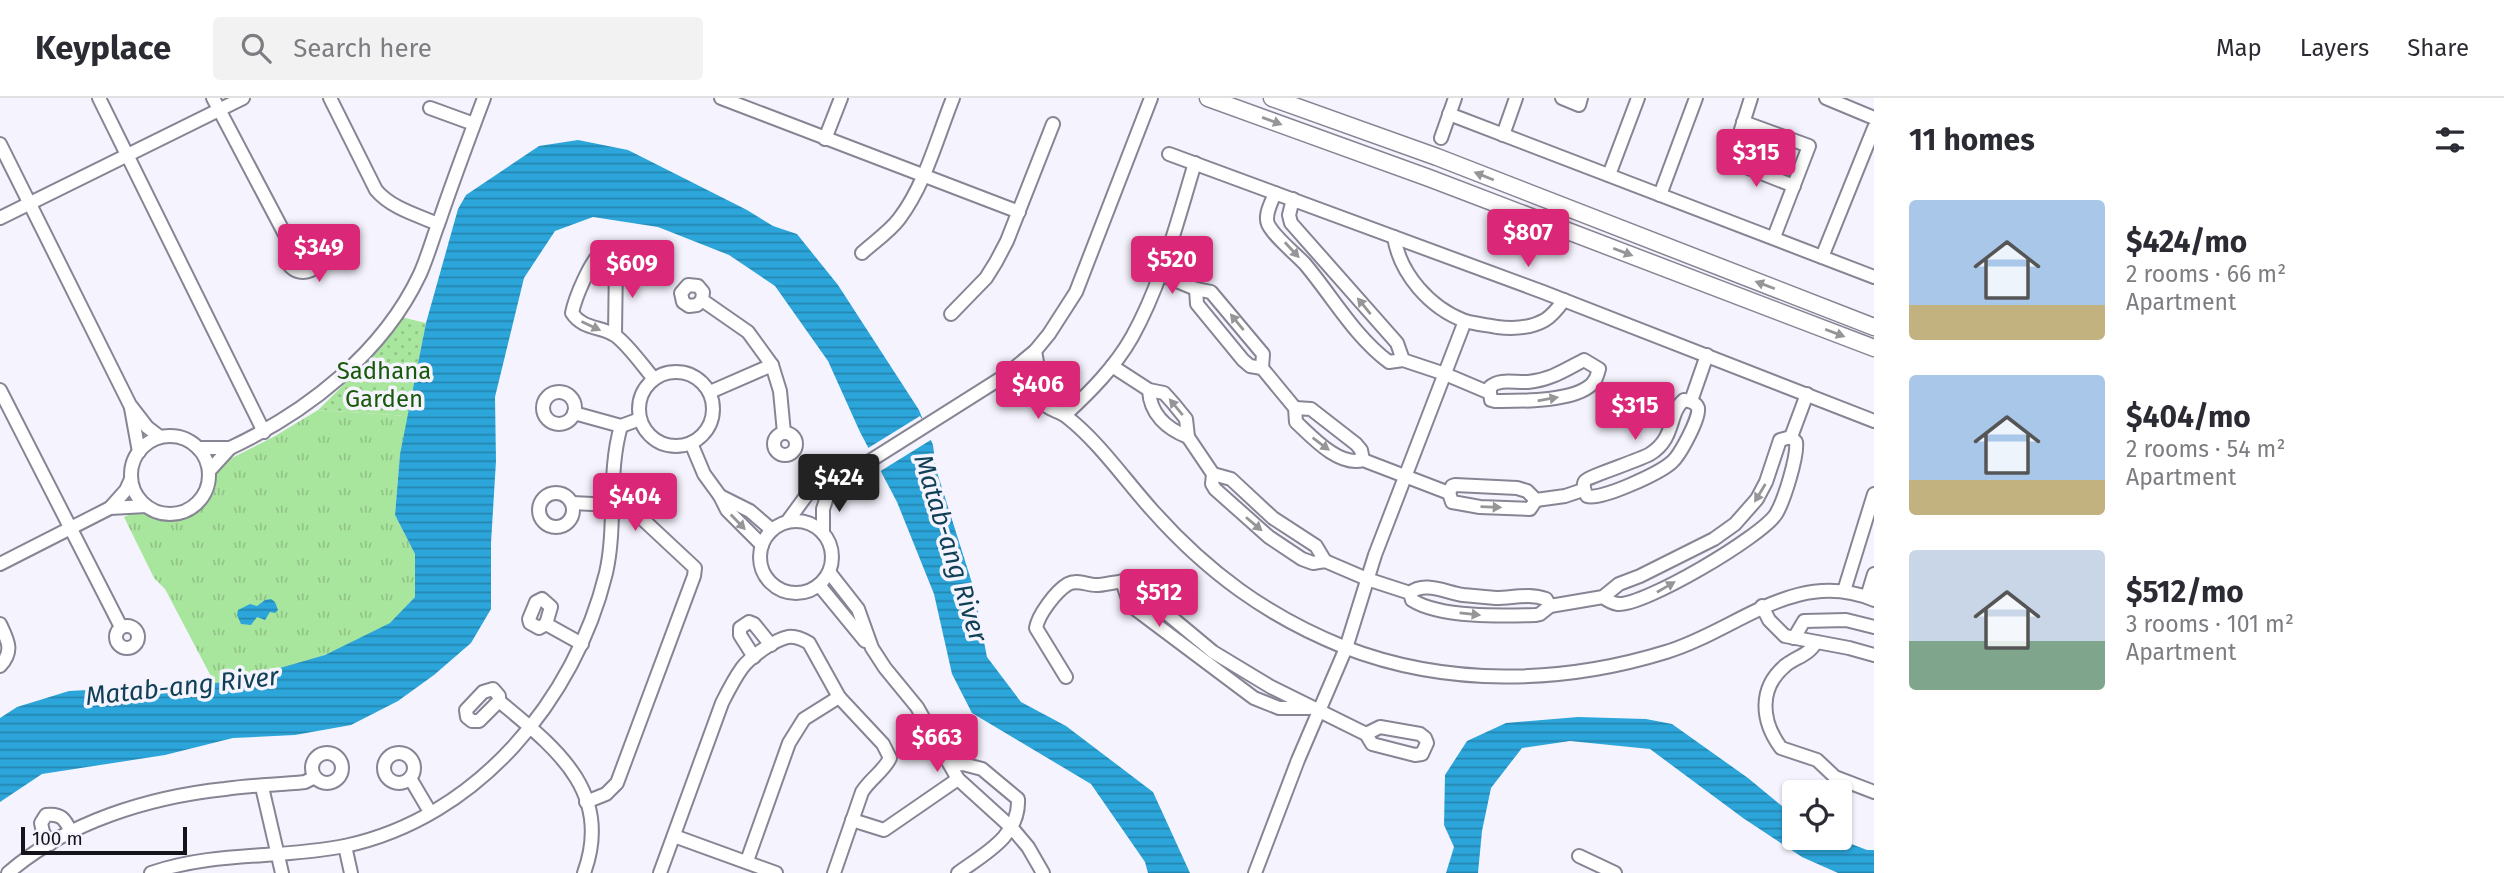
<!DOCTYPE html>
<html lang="en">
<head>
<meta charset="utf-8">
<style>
  body { margin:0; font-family:"Fira Sans",sans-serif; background:#f2f2f3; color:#2b2b33; height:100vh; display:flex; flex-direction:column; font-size:26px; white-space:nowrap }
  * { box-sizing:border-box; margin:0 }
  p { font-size:23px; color:#7c7c81 }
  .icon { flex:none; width:38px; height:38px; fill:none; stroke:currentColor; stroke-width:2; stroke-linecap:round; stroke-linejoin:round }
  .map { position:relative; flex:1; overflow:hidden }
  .sheet { display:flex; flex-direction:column; background:#fff; width:630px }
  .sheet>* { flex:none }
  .tools { position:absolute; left:1782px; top:682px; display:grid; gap:14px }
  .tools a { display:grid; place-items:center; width:70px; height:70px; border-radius:7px; background:#fff; box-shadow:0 2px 5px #0004; font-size:35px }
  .scale { position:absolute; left:21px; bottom:18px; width:166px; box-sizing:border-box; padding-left:7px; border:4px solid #15141a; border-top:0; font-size:19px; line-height:24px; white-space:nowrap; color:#15141a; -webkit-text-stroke:5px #f5f4fe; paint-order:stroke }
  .price { position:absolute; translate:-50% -60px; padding:0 16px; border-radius:7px; background:#db2777; color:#fff; font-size:23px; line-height:46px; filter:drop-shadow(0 2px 4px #0008) }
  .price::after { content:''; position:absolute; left:50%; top:42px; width:21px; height:16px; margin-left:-10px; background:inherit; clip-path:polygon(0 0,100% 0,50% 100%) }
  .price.active { background:#222; color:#fff }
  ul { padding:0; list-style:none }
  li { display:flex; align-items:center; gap:21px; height:175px; padding:0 35px }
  li span { display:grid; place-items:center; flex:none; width:196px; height:140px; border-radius:7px; color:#555 }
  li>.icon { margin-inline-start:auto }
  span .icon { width:84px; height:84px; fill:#fffc; stroke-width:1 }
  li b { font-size:30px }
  h2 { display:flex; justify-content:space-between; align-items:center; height:84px; padding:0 35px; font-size:30px }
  header { display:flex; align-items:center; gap:42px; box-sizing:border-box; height:98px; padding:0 35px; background:#fff; border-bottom:2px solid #e1e1e2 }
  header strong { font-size:33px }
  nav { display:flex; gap:38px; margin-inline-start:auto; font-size:24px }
  .search { width:490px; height:63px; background:#f2f2f3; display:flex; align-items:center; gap:18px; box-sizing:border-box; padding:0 24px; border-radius:7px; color:#7c7c81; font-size:26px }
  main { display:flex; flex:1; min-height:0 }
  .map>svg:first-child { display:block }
</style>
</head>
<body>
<header>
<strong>Keyplace</strong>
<div class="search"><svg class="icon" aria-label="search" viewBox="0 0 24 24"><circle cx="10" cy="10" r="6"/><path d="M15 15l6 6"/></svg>Search here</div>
<nav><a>Map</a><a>Layers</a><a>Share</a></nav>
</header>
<main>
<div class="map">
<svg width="1874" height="775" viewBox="0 0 1874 775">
  <defs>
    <pattern id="grass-tufts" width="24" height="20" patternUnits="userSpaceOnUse" patternTransform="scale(1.75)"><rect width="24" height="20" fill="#a9e69d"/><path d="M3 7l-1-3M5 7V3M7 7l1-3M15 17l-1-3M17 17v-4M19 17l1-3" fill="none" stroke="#91c487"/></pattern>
    <pattern id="garden-dots" width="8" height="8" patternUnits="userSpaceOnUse" patternTransform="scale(1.75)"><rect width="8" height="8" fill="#a9e69d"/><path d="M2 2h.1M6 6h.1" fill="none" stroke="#91c487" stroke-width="1.8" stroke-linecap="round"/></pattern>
    <pattern id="water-rules" width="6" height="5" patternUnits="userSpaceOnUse" patternTransform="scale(1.75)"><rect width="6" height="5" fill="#2ca6da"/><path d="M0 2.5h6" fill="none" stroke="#2486b0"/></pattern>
  </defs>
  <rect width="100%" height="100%" fill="#f5f4fe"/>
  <!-- grass -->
  <path fill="url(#grass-tufts)" d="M 318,312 L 408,318 L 400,356 L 395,417 L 415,456 L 415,499 C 407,507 399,519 389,526 C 350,552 262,582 215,586 L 165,491 L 154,480 L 124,419 L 141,412 C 148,415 155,420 162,421 C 184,427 208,412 215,391 C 217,384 216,376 216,368 L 275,338 Z"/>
  <!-- garden -->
  <path fill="url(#garden-dots)" d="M 401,219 L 426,225 L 408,318 L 318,312 L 373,258 Z"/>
  <!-- water -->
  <g fill="url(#water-rules)">
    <path d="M 578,42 L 628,52 L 747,112 L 773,128 L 797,136 L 838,187 L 919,312 L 933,347 L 936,371 L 973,488 L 987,559 L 1021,604 L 1066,628 L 1153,694 L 1190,775 L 1148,775 L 1145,764 L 1091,686 L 972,615 L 952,576 L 934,496 L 897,404 L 860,334 L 828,263 L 775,188 L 729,157 L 658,129 L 593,119 L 555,133 L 524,180 L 495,299 L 496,363 L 491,445 L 491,511 L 471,545 L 434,577 L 398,603 L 351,627 L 295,637 L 233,640 L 165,657 L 42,676 L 0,704 L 0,620 L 17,609 L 69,593 L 232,584 L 325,557 L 390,525 L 415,499 L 415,456 L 395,417 L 400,356 L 426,225 L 458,111 L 466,97 L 539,48 Z"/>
    <path d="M 271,501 L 275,504 L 278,512 L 275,515 L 270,514 L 265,522 L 257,519 L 251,527 L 241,526 L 237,517 L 238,512 L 250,506 L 257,508 L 265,502 Z"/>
    <path d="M 1578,619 L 1646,621 L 1672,626 L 1748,680 L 1794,718 L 1794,740 L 1836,740 L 1867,752 L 1874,752 L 1874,775 L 1838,775 L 1802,759 L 1743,720 L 1650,651 L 1570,643 L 1522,650 L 1491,690 L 1482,733 L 1478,775 L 1446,775 L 1454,749 L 1444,727 L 1445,677 L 1467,643 L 1506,625 Z"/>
  </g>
  <!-- pier -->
  <path fill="#f5f4fe" d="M 920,318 L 934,340 L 879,374 L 865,352 Z"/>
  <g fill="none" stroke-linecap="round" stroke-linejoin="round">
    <defs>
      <g id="minor">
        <path d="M 99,0 L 264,334"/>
        <path d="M 213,0 L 290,146"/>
        <path d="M 330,0 L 376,92 C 391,110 417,117 438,126"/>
        <path d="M 721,0 L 1019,114"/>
        <path d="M 1562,0 L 1579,7 L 1581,0"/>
        <path d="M 1751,0 L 1731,63 L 1794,88"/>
        <path d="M 1826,0 L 1874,20"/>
        <path d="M 430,10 L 474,26"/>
        <path d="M 1449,16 L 1874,179"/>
        <path d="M 1743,24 L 1809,48 L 1774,139"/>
        <path d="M 1503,37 L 1516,0"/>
        <path d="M 1441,40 L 1455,0"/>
        <path d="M 825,41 L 841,0"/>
        <path d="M 0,46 L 130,307 L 147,329 L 160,339"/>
        <path d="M 1169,56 L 1543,194 L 1874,323"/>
        <path d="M 1609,77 L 1638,0"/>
        <path d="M 1275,95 C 1272,104 1264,116 1268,126 C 1274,139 1295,155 1305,166 C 1332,198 1355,239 1389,264 L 1403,262 L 1445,276 L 1490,295 L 1491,302 L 1495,303 C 1519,303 1574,304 1592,286 C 1597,281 1597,277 1599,271 L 1584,262 C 1565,272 1550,282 1528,284 C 1515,285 1500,280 1490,289 L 1490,295"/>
        <path d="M 1660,97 L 1696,0"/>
        <path d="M 1293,101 L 1289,117 L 1291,125 L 1397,245 L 1403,262"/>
        <path d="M 0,120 L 243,0"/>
        <path d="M 1394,139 C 1400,176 1430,210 1465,223 C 1475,226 1487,227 1497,229 C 1513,231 1531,230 1545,222 C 1553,217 1559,209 1564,202"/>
        <circle cx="303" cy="157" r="17"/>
        <path d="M 862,155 C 874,144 889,134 899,121 C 925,87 937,40 953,0"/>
        <path d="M 1822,159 L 1874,30"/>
        <path d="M 1160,176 L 1196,191 L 1211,194 L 1263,256 L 1262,270 L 1295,310 L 1296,324 C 1312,339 1339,369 1363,362 L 1449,395"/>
        <path d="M 1196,191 L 1197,206 L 1243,262 L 1250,268 L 1262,270"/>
        <path d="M 702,202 L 697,207 L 689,208 L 683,204 L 681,195 L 688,187 L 698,188 L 703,194 L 702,202 L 748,234 L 772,267"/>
        <path d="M 951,216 L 986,180 L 996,164 L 1007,143 L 1053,26"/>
        <path d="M 615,237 L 616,161 L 610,154 L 603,153 C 591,161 575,200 572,215 C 583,232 603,228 616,238 C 630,249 642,267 654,281"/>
        <path d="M 1035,253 L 1039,275 L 1062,302 L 1065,317"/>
        <path d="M 1112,268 L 1149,292 L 1164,295 L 1173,305 L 1186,321 L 1188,339 L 1213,376 L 1212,386 L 1215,391 L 1269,439 L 1302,461 L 1313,465 L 1325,463 L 1367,481 L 1410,495 L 1412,502 C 1440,520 1503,518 1536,517 L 1540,516 L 1550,508 L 1603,499 L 1619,486 L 1640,478 L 1714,441 L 1735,426 L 1757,401 L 1766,384 L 1780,342 L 1791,339"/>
        <circle cx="676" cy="311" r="37"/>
        <path d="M 1006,277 C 1021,287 1034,299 1048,309 C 1054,313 1061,314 1067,319 C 1099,344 1125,382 1152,412 C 1207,474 1267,518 1344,549 C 1447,589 1562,586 1666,554 C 1736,533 1796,469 1874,502"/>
        <path d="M 0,292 L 121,529"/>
        <path d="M 1149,292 C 1150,316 1167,331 1188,339"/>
        <circle cx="559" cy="310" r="16"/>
        <path d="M 710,294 L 772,267 L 780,293 L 784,335"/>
        <path d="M 1684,302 C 1689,303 1696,304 1698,310 C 1700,320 1680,357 1672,364 C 1660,375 1600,403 1587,398 C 1585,394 1582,388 1585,383 C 1587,379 1640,362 1650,356 C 1676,340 1668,315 1684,302 Z"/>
        <path d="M 1691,303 L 1707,257"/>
        <path d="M 131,310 L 139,354"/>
        <path d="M 1295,310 L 1311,311 L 1356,346 L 1361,352 L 1363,362"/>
        <path d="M 574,315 L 621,328 L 640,321"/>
        <path d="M 1065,317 C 1090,294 1115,269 1132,239 C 1162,185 1177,124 1195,65"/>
        <circle cx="785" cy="346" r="11"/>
        <circle cx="170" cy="377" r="39"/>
        <path d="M 1791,339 L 1807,296"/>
        <path d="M 691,345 L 704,376 L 720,398 L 727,412 L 762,447"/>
        <path d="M 198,350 L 230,350 L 209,373"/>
        <path d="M 230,350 C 307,314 383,255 420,176 C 428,158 433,139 440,121 C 454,80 469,40 484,0"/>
        <path d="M 1213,376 L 1231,381 L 1273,420 L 1316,448 L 1325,463"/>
        <path d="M 131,381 L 126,392 L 110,410 L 146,408"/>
        <path d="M 1449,395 L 1452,388 L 1455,387 L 1517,390 L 1527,393 L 1536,402 L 1565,398 L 1583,392"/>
        <path d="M 1449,395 L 1452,404 L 1480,409 L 1530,411 L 1536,402"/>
        <circle cx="556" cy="412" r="17"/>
        <path d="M 720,398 L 750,413 L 772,432"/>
        <path d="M 572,405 L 613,407 L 635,414 L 695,470 L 694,478 L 617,685 L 606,696 L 586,704"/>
        <circle cx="796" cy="459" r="36"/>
        <path d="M 787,424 L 817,383 L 841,369 L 854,373"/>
        <path d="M 823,435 L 823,411 L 827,399 C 840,392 849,388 854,373 L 1006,277 L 1035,253 L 1049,236 L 1076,194 L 1151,0"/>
        <path d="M 0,466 L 110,410"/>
        <path d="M 829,474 L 858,511 L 872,550 L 885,570 L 917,609 L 958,681 L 1012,730 L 1028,749 L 1043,775"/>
        <path d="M 1122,483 L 1130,507 L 1254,600 L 1279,610 L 1309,610"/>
        <path d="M 819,487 L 865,543"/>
        <path d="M 1844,493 L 1874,396"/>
        <path d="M 1410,495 C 1424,483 1445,494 1463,497 C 1473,498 1485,499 1496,500 C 1513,500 1529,495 1546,501 L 1550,508"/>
        <path d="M 1603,499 C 1607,502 1612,505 1618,506 C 1644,508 1761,439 1776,416 C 1784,403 1798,358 1796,344 L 1791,339"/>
        <path d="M 1867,499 L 1874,476"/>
        <path d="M 1762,508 L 1769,522 L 1785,538 L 1849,550 L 1874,557"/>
        <path d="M 0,526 C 8,543 14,553 0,568"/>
        <path d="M 546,526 L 551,509 L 542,501 L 536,504 L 529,521 L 530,525 L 539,530 L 546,526 L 582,546"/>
        <circle cx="127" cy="539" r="11"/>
        <path d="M 1794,540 L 1804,523 L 1846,522 L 1874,529"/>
        <path d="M 1816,544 C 1810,556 1797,559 1786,567 C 1758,590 1761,623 1781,650 L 1817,662 L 1835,679 L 1874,694"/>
        <path d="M 754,559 L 740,537 L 740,530 L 749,524 L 754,526 L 771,547"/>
        <path d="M 1066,579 L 1036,530 C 1038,517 1056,493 1068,486 C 1077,481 1087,487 1096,487 C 1107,487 1117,482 1129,484 L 1213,554 L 1271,589 L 1366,636 L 1372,646 L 1415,657 L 1422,656 L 1427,645 L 1425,640 L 1420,636 L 1380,629 L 1366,636"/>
        <path d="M 499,603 L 479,623 L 472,623 L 467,619 L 466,612 L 483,594 L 493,591 L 499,598 L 499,603 C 554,649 614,693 584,775"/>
        <circle cx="327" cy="670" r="15"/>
        <circle cx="399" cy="670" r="15"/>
        <path d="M 951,667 L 963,666 L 982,671 L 1018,701 C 1020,738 984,756 958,775"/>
        <path d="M 410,680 L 430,714"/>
        <path d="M 262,689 L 282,775"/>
        <path d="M 852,722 L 884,732 L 958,681"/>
        <path d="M 674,738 L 776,775"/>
        <path d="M 50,746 L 43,734 L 41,725 L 46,717 C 61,715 65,721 71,734"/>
        <path d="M 345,748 L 351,775"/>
        <path d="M 1579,758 L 1615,775"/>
        <path d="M 747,763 L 789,645 L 804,621 L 839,599"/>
        <path d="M 8,775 C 67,724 149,699 225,691 C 251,687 278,687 305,684 L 315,679"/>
        <path d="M 151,775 C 214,753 280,761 345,748 C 477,720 575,602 606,475 C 617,426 607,376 621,328"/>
        <path d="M 660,775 L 722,605 C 728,593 734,581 742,570 C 750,559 774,542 788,539 C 796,538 802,541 809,545 L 839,599 L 883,646 L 890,660 C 884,673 870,681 862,694 L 834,775"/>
        <path d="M 1255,775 L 1298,662 L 1346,550 L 1375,457 L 1465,223"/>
      </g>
      <g id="tertiary">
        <path d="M 1208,0 L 1429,80 L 1874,250"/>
        <path d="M 1272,0 L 1437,59 L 1874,229"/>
      </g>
    </defs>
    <!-- minor casing -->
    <use href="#minor" stroke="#878594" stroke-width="16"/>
    <!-- tertiary casing -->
    <use href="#tertiary" stroke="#878594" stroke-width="19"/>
    <!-- minor -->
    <use href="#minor" stroke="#fff" stroke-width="12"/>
    <!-- tertiary -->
    <use href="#tertiary" stroke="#fff" stroke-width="16"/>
  </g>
  <!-- one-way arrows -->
  <defs><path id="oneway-solid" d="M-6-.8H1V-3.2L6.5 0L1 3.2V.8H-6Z" transform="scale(1.75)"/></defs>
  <g fill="#969598">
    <use href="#oneway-solid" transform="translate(1272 23) rotate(20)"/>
    <use href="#oneway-solid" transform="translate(1484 78) rotate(-158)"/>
    <use href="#oneway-solid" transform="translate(1292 152) rotate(47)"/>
    <use href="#oneway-solid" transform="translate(1623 154) rotate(21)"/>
    <use href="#oneway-solid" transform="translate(1765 187) rotate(-159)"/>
    <use href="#oneway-solid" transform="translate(1364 208) rotate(-129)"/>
    <use href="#oneway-solid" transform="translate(1237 224) rotate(-129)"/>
    <use href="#oneway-solid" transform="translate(591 228) rotate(25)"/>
    <use href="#oneway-solid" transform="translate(1835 235) rotate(21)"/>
    <use href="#oneway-solid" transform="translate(1548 301) rotate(-10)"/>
    <use href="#oneway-solid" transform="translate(1176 309) rotate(-130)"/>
    <use href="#oneway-solid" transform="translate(1321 346) rotate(37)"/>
    <use href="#oneway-solid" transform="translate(1760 395) rotate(121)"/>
    <use href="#oneway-solid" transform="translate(1491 409) rotate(2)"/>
    <use href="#oneway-solid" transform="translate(738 424) rotate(46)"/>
    <use href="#oneway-solid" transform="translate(1254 426) rotate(40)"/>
    <use href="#oneway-solid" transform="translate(1666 489) rotate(-30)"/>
    <use href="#oneway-solid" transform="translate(1470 516) rotate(6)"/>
  </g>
  <g text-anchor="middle" stroke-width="7" stroke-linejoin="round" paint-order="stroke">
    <!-- park labels -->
    <g font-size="24" fill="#19590a" stroke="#f5f4fe">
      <text x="384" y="281">Sadhana<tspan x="384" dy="28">Garden</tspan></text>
    </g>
    <!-- water labels -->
    <g font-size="26" font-style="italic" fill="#0f4056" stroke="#f5f4fe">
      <text transform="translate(951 450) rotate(73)" y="9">Matab-ang River</text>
      <text transform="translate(182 588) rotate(-6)" y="9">Matab-ang River</text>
    </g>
  </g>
</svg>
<div class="tools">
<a><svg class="icon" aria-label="locate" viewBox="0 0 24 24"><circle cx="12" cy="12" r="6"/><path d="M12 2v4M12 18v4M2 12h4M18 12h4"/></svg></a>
</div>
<div class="scale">100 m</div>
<b class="price" style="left:1756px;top:91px">$315</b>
<b class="price" style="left:1528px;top:171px">$807</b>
<b class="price" style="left:319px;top:186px">$349</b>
<b class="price" style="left:1172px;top:198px">$520</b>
<b class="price" style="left:632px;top:202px">$609</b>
<b class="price" style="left:1038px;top:323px">$406</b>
<b class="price" style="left:1635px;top:344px">$315</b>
<b class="price active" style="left:839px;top:416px">$424</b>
<b class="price" style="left:635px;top:435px">$404</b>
<b class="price" style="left:1159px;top:531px">$512</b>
<b class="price" style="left:937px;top:676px">$663</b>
</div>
<section class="sheet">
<h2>11 homes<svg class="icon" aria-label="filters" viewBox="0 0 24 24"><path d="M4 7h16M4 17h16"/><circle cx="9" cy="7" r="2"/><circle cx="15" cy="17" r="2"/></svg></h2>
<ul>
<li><span style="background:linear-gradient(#a9c7e8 75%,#c2b280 0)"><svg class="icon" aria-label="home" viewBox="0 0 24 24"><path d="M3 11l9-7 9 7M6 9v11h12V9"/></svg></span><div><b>$424/mo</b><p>2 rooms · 66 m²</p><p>Apartment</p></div></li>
<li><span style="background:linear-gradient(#a9c7e8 75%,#c2b280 0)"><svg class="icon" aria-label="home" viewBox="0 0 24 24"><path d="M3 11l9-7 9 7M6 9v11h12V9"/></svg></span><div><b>$404/mo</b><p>2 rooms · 54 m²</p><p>Apartment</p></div></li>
<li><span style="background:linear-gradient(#c9d6e8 65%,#7fa58c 0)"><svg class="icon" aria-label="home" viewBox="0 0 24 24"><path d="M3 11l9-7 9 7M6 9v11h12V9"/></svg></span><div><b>$512/mo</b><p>3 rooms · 101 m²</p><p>Apartment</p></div></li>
</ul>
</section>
</main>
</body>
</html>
